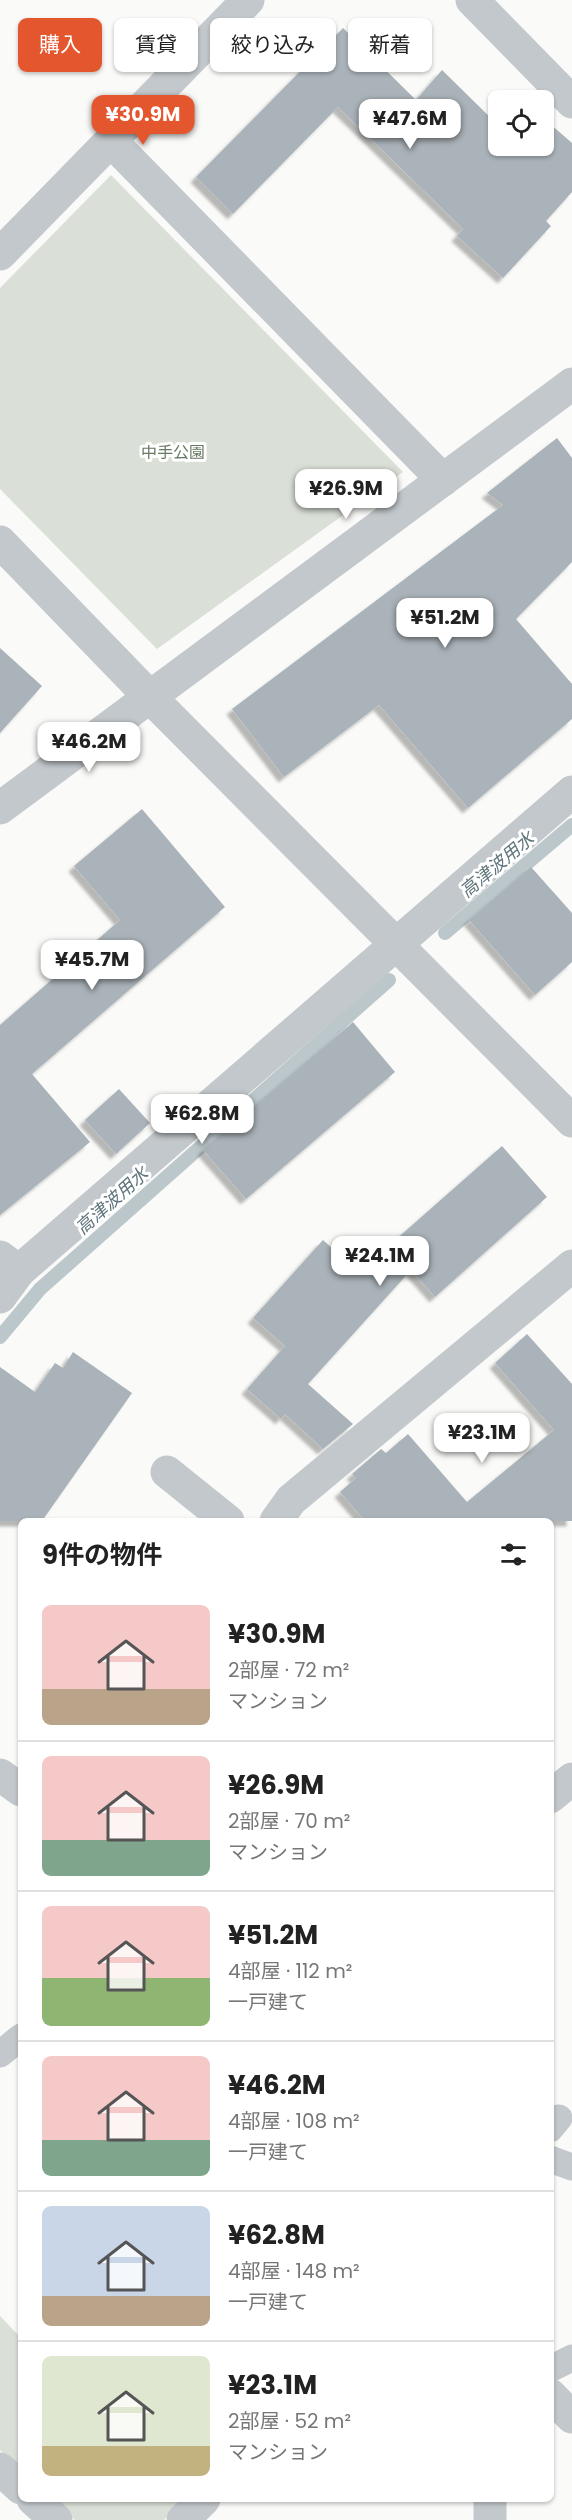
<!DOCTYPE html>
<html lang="ja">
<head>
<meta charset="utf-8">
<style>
  body { margin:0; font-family:Poppins,"Noto Sans JP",sans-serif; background:#f6f6f6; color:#222; height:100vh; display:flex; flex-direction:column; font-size:22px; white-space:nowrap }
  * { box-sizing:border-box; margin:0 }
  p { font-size:20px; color:#767676 }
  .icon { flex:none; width:33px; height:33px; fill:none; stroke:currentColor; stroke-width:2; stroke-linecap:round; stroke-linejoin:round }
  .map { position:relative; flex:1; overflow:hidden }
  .side { position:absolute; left:18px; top:1518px; width:536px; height:984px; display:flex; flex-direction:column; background:#fff; border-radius:9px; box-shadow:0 2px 4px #0004 }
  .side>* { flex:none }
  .hud { position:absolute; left:18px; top:18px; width:537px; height:54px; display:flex; gap:12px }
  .tools { position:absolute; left:488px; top:90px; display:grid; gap:12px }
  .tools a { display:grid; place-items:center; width:66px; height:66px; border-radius:9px; background:#fff; box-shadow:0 2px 4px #0004; font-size:30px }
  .price { position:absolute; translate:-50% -51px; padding:0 14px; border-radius:12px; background:#fff; color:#222; font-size:20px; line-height:39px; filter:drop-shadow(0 2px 3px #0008) }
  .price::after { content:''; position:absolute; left:50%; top:36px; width:18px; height:14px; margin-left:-9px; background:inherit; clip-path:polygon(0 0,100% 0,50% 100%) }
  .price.active { background:#e4572e; color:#fff }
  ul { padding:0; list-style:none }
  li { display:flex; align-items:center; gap:18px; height:150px; padding:0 24px }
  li+li { border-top:2px solid #e0e0e0 }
  li span { display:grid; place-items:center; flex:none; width:168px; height:120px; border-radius:9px; color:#555 }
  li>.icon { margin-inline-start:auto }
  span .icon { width:72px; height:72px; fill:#fffc; stroke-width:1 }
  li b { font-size:26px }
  h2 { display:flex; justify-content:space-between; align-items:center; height:72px; padding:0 24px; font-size:26px }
  .tag { padding:0 21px; border-radius:9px; background:#fff; box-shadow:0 2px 4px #0004; font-size:21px; line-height:54px }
  .tag.active { background:#e4572e; color:#fff }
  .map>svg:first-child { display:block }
</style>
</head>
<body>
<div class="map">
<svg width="572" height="2520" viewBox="0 0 572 2520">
  <defs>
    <filter id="shadow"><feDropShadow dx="-5.5" dy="5.5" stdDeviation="1.5" flood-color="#0004"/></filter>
  </defs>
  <rect width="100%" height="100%" fill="#fafaf8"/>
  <!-- green -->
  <g fill="#dadfd7">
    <path d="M 111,175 L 403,472 L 157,649 L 0,489 L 0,288 Z"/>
    <path d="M 0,2316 L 21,2338 L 21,2470 L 0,2450 Z"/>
    <path d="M 53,2499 L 185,2499 L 164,2520 L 75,2520 Z"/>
  </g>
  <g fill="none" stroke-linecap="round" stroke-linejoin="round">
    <!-- stream -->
    <g stroke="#bbc7cb" stroke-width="14">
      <path d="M 445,933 L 572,825"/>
      <path d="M 0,1337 L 40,1289 L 389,980"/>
    </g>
  </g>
  <!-- building -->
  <g fill="#aab3b9" filter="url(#shadow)">
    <path d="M 343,28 L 416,100 L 442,70 L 498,125 L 498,146 L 519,146 L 524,150 L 529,146 L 543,146 L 543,130 L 549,123 L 572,143 L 572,192 L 546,221 L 551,226 L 503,278 L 457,236 L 463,229 L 338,107 L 233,214 L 196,177 Z"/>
    <path d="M 557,438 L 572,458 L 572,562 L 516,619 L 572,684 L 572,719 L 468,808 L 379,705 L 284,777 L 232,709 L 503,505 L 487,493 Z"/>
    <path d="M 0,648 L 42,686 L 0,733 Z"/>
    <path d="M 142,809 L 225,907 L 32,1074 L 90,1142 L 0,1215 L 0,1025 L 120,920 L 74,866 Z"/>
    <path d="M 531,867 L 572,913 L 572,962 L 535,995 L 469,920 Z"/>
    <path d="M 353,1022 L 395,1072 L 246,1199 L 203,1150 Z"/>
    <path d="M 119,1089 L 150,1123 L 116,1154 L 85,1120 Z"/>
    <path d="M 502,1146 L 547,1197 L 435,1297 L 411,1270 L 308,1384 L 353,1424 L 323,1449 L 285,1414 L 281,1419 L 247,1389 L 285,1346 L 253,1318 L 323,1240 L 359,1272 Z"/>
    <path d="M 527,1334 L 572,1384 L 572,1521 L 365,1521 L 340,1492 L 356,1478 L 352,1474 L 381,1449 L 386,1453 L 408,1434 L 467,1502 L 554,1430 L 495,1363 Z"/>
    <path d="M 73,1352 L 132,1393 L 42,1521 L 0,1521 L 0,1367 L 35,1392 L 55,1363 L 63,1368 Z"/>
  </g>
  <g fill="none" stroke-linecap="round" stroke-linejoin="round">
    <!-- lane -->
    <g stroke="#c3c8cc" stroke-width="27">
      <path d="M 0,2054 L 21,2037"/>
      <path d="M 550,2129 L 559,2118"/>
      <path d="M 550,2159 L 572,2167"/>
      <path d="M 550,2369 L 572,2358"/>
    </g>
    <!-- street -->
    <g stroke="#c3c8cc" stroke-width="33">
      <path d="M 472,0 L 572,102"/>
      <path d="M 112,142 L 443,480"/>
      <path d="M 0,254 L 248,0"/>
      <path d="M 0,542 L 149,696 L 572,1121"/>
      <path d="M 0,808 L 572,384"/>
      <path d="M 0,1257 L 19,1271 L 572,792"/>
      <path d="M 0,1297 L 19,1271"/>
      <path d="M 167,1472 L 228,1521"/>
      <path d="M 276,1521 L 291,1500 L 572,1266"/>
      <path d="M 0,1775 L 21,1790"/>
      <path d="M 550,1797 L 572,1779"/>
      <path d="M 550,2395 L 572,2417"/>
      <path d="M 0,2469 L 21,2488"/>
      <path d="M 33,2499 L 56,2520"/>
      <path d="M 183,2520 L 204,2499"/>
      <path d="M 490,2520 L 490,2499"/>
    </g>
  </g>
  <g text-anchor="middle" stroke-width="6" stroke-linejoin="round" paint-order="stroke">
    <!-- park labels -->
    <g font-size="16" fill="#687a64" stroke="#fff">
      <text x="173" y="458">中手公園</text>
    </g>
    <!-- water labels -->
    <g font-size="18" font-style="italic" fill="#60757c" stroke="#fff">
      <text transform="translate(497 865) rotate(-40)" y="6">高津波用水</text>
      <text transform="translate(112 1201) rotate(-42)" y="6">高津波用水</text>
    </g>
  </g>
</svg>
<div class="tools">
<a><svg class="icon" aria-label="locate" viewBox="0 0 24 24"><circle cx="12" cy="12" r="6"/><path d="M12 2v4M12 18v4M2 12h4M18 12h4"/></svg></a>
</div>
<b class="price active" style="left:143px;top:146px">¥30.9M</b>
<b class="price" style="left:410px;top:150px">¥47.6M</b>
<b class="price" style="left:346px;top:520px">¥26.9M</b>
<b class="price" style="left:445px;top:649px">¥51.2M</b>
<b class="price" style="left:89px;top:773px">¥46.2M</b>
<b class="price" style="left:92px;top:991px">¥45.7M</b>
<b class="price" style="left:202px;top:1145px">¥62.8M</b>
<b class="price" style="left:380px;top:1287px">¥24.1M</b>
<b class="price" style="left:482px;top:1464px">¥23.1M</b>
<div class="hud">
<a class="tag active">購入</a>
<a class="tag">賃貸</a>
<a class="tag">絞り込み</a>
<a class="tag">新着</a>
</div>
<section class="side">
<h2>9件の物件<svg class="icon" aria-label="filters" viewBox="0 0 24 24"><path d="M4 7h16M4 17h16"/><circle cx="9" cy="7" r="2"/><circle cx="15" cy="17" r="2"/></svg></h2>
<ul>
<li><span style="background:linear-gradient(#f6c9c9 70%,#b9a48a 0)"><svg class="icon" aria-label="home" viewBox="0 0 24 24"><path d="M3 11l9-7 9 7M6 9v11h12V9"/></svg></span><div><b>¥30.9M</b><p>2部屋 · 72 m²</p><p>マンション</p></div></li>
<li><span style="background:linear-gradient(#f6c9c9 70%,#7fa58c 0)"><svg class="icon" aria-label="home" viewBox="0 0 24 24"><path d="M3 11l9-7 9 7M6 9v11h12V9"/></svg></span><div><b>¥26.9M</b><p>2部屋 · 70 m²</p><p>マンション</p></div></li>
<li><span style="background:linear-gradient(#f6c9c9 60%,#8fb573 0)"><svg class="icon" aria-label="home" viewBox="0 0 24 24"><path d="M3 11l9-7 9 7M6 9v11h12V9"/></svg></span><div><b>¥51.2M</b><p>4部屋 · 112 m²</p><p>一戸建て</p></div></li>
<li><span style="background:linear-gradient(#f6c9c9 70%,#7fa58c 0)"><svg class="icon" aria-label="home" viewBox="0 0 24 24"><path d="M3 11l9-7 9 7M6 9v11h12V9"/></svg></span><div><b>¥46.2M</b><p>4部屋 · 108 m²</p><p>一戸建て</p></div></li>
<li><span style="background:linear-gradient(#c9d6e8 75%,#b9a48a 0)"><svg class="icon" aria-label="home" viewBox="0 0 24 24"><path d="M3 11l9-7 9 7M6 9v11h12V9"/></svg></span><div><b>¥62.8M</b><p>4部屋 · 148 m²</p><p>一戸建て</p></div></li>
<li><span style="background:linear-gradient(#dfe7d0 75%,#c2b280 0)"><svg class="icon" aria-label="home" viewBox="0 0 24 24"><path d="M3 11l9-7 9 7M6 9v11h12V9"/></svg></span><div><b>¥23.1M</b><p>2部屋 · 52 m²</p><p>マンション</p></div></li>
</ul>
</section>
</div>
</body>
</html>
